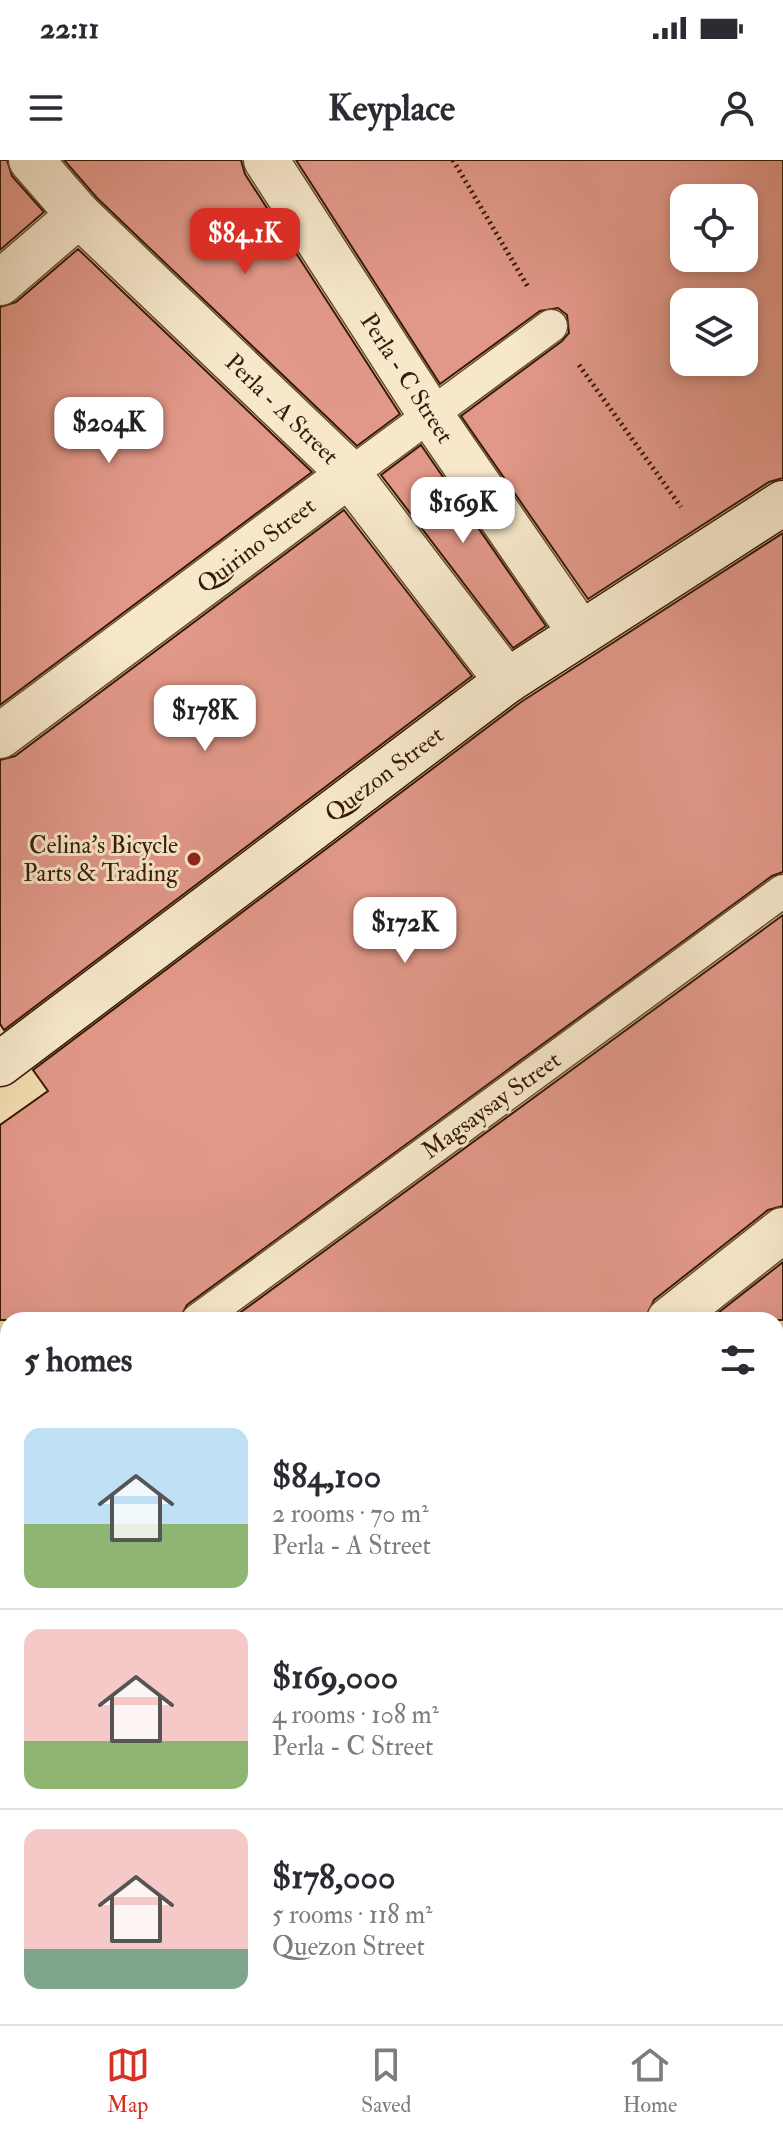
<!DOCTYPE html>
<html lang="en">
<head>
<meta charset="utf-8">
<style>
  body { margin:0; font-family:"IM FELL Double Pica",serif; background:#f7f7f7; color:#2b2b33; height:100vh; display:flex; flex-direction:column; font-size:30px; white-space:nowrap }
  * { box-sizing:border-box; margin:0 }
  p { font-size:26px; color:#7c7c81 }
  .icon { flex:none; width:44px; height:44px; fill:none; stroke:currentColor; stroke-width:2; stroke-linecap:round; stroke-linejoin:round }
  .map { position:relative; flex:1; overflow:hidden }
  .panel { position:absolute; left:0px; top:1152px; width:784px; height:712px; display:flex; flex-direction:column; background:#fff; border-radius:24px 24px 0 0; box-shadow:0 4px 12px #0003 }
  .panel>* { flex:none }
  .buttons { position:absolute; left:670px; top:24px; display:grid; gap:16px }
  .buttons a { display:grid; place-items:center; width:88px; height:88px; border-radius:16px; background:#fff; box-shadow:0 4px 12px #0003; font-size:40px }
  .price { position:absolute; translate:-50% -68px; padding:0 18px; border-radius:16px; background:#fff; color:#222; font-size:26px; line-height:52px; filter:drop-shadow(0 2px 4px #0008) }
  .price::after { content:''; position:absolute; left:50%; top:48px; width:24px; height:18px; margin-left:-12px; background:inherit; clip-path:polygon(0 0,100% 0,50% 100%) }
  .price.on { background:#d93025; color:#fff }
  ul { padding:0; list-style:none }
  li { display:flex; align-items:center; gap:24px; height:200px; padding:0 24px }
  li+li { border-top:2px solid #e1e1e2 }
  li span { display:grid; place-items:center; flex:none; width:224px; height:160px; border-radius:16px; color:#555 }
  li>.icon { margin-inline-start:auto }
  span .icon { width:96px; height:96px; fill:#fffc; stroke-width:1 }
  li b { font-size:34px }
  h2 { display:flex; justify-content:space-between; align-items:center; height:96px; padding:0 24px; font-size:34px }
  .status { display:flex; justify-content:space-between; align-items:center; height:56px; padding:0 40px; background:#fff; direction:ltr }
  .status svg { height:22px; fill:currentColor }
  header { display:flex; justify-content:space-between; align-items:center; height:104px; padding:0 24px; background:#fff; font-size:36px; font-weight:700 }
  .tab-bar { display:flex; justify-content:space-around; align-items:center; height:112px; border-top:2px solid #e1e1e2; background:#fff; font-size:22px; color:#7c7c81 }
  .tab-bar a { display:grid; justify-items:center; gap:4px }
  .tab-bar .on { color:#d93025 }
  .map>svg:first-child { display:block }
</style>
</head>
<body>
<div class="status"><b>22:11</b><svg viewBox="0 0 49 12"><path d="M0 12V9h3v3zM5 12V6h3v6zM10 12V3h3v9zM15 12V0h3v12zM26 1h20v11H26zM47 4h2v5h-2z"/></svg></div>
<header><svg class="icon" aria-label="menu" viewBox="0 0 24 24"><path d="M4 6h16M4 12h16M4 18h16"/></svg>Keyplace<svg class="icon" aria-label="person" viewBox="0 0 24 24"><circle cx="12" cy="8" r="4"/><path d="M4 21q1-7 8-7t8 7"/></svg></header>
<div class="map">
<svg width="783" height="1864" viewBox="0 0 783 1864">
  <rect width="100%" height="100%" fill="#f2dcb0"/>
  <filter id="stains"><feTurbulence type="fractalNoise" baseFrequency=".0025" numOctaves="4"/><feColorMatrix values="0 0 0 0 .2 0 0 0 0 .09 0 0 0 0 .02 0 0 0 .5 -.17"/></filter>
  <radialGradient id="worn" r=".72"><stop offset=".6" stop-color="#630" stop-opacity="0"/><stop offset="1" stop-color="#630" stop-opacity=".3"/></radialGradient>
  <!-- building -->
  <g fill="#e29888" stroke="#371903" stroke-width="2" fill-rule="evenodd">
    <path d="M 0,0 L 7,0 L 12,16 L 44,52 L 0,90 Z"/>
    <path d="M 64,0 L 241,0 L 245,14 L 400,254 L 357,286 L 97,38 Z"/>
    <path d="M 296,0 L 783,0 L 783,318 L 769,322 L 588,439 L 461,256 L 562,181 L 569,173 L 567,155 L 558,148 L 540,151 L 440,224 ZM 684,38 L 744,38 L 744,98 L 684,98 ZM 684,142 L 744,142 L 744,202 L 684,202 Z"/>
    <path d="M 78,89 L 312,312 L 0,545 L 0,147 L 16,142 Z"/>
    <path d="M 421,285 L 546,466 L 513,488 L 381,315 Z"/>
    <path d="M 344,350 L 472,516 L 4,870 L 0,864 L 0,600 L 15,596 Z"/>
    <path d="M 783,373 L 783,712 L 772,716 L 187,1145 L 179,1160 L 0,1160 L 0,965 L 48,931 L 33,910 L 521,542 Z"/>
    <path d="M 783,755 L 783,1046 L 768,1050 L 654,1140 L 645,1160 L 230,1160 Z"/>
    <path d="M 783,1102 L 783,1160 L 709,1160 Z"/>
  </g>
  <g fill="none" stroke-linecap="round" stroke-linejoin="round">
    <defs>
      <g id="lane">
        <path d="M 349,315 L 551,166"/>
        <path d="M 198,1160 L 783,731"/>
        <path d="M 0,1307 L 8,1301"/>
        <path d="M 0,1638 L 8,1649"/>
      </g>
      <g id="street">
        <path d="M 31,0 L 79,55 L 343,307 L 507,521"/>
        <path d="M 266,0 L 430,254 L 580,472"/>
        <path d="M 0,123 L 79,55"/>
        <path d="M 0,576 L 349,315"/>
        <path d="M 669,1160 L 783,1070"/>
        <path d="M 0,1234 L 8,1245"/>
        <path d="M 776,1521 L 783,1515"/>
        <path d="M 459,1856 L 465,1864"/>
        <path d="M 328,1864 L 339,1856"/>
      </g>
      <path id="secondary" d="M 0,904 L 507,521 L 783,343"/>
    </defs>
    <!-- lane casing -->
    <use href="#lane" stroke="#664a2e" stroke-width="35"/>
    <!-- street casing -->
    <use href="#street" stroke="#664a2e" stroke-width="47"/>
    <!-- secondary casing -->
    <use href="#secondary" stroke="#371903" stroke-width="47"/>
    <!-- path -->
    <g stroke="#371903" stroke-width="5" stroke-dasharray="2 4" stroke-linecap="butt">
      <path d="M 453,0 L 528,127"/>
      <path d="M 579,205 L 681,347"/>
      <path d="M 154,1856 L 159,1864"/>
    </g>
    <!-- lane -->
    <use href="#lane" stroke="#f7e8cc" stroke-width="32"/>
    <!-- street -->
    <use href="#street" stroke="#f7e8cc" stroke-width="44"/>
    <!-- secondary -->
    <use href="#secondary" stroke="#f7e8cc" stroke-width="44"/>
  </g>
  <!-- markers -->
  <circle fill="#8f2418" stroke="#f7e8cc" stroke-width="3" cx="194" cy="699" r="8"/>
  <g text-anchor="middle" stroke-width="6" stroke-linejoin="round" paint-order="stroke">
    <!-- street labels -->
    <g font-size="24" fill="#371903" stroke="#f7e8cc">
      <text transform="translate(407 218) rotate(57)" y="8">Perla - C Street</text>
      <text transform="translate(282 249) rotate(44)" y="8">Perla - A Street</text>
      <text transform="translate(256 385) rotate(-37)" y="8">Quirino Street</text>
      <text transform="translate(384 614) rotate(-37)" y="8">Quezon Street</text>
      <text transform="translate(491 945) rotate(-36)" y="8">Magsaysay Street</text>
    </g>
    <!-- poi labels -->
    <g font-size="24" fill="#371903" stroke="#f7e8cc" text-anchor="end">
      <text x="178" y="693">Celina's Bicycle<tspan x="178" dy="28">Parts &amp; Trading</tspan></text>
    </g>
  </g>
  <rect width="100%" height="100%" filter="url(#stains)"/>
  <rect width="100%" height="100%" fill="url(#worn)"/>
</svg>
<div class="buttons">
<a><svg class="icon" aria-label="locate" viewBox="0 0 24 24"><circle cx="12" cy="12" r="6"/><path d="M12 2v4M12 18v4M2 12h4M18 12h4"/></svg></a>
<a><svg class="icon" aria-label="layers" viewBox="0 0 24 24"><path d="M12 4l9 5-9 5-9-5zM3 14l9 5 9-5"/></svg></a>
</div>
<b class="price on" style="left:245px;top:116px">$84.1K</b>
<b class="price" style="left:109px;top:305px">$204K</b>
<b class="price" style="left:463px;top:385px">$169K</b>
<b class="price" style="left:205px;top:593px">$178K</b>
<b class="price" style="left:405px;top:805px">$172K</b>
<section class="panel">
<h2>5 homes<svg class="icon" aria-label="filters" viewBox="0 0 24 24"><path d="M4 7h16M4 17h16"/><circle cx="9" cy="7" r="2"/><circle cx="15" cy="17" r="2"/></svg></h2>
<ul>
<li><span style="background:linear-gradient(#bfe0f5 60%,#8fb573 0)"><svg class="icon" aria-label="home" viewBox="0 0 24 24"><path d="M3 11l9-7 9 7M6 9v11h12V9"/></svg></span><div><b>$84,100</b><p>2 rooms · 70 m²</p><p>Perla - A Street</p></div></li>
<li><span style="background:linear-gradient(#f6c9c9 70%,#8fb573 0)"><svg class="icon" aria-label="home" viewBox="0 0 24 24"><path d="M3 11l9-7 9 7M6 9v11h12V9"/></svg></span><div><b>$169,000</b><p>4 rooms · 108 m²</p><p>Perla - C Street</p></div></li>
<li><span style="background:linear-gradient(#f6c9c9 75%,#7fa58c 0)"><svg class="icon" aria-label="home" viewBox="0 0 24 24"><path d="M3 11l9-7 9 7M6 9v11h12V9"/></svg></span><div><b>$178,000</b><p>5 rooms · 118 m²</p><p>Quezon Street</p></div></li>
</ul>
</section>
</div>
<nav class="tab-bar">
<a class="on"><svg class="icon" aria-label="map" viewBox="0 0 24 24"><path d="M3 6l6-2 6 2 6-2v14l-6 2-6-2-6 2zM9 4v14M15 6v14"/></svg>Map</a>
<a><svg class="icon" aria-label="saved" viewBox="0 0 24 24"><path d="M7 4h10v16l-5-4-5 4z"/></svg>Saved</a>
<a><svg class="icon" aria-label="home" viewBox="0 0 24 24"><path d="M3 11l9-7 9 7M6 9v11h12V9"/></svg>Home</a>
</nav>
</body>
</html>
